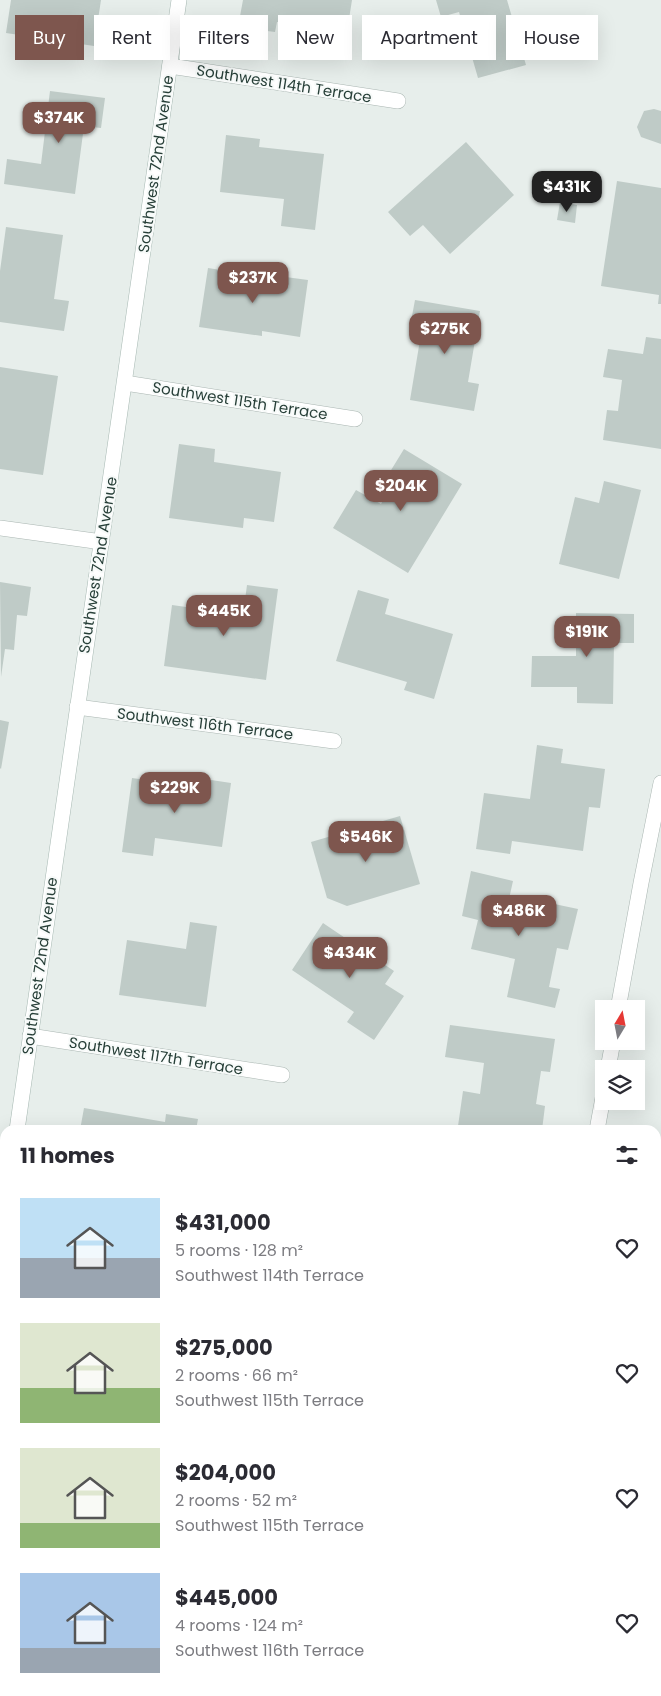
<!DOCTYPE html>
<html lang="en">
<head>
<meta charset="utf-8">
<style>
  body { margin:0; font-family:Poppins,sans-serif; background:#f2f2f3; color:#2b2b33; height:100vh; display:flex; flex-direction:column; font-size:19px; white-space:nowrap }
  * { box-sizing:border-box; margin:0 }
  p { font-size:16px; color:#7c7c81 }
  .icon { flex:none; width:28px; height:28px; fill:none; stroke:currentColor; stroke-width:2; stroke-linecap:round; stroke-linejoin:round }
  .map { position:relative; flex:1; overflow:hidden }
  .sheet { position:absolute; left:0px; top:1125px; width:661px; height:571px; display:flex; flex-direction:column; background:#fff; border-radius:15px 15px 0 0; box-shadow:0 5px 20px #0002 }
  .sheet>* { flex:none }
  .guide { position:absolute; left:15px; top:15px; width:631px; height:45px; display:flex; gap:10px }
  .needle { width:32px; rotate:10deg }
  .buttons { position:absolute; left:595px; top:1000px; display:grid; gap:10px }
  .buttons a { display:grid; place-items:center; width:50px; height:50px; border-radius:0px; background:#fff; box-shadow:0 5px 20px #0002; font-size:25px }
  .price { position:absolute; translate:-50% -42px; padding:0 11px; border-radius:10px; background:#7e564e; color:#fff; font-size:16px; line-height:32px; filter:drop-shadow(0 1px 2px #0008) }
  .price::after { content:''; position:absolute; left:50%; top:30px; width:15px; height:11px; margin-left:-8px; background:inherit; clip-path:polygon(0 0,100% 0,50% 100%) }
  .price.active { background:#222; color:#fff }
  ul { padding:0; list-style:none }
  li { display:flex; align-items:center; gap:15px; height:125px; padding:0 20px }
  li span { display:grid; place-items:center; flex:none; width:140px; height:100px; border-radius:0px; color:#555 }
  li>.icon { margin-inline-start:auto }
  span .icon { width:60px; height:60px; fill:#fffc; stroke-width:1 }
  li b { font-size:21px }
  h2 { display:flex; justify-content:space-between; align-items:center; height:60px; padding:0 20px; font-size:21px }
  .tag { padding:0 18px; border-radius:0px; background:#fff; box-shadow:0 5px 20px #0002; font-size:18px; line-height:45px }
  .tag.active { background:#7e564e; color:#fff }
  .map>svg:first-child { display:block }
</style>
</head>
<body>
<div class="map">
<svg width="661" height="1696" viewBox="0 0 661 1696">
  <rect width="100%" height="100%" fill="#e7eeeb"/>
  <!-- building -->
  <g fill="#bfcbc7">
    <path d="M 11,0 L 101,0 L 94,46 L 6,33 Z"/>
    <path d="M 243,0 L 352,0 L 347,32 L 277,22 L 275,32 L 238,27 Z"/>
    <path d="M 436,0 L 507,0 L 526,65 L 478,78 L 459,12 L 441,17 Z"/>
    <path d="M 50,91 L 105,98 L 101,128 L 84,126 L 75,194 L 4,184 L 7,159 L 41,164 Z"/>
    <path d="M 654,109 L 661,111 L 661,144 L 641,137 L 637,127 L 644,111 Z"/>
    <path d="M 226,135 L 260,139 L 259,147 L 324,154 L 315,230 L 281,226 L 284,199 L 220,192 Z"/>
    <path d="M 466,142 L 514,195 L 450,254 L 423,225 L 410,236 L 388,212 Z"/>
    <path d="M 617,181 L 661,188 L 661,304 L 658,304 L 659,295 L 601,286 Z"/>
    <path d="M 560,202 L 577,205 L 575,223 L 557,220 Z"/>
    <path d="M 6,227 L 63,235 L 54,299 L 69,301 L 64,331 L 0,322 L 0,271 Z"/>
    <path d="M 208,268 L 278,279 L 278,276 L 308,280 L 300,337 L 262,331 L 262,336 L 199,327 Z"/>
    <path d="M 415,300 L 480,311 L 468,382 L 479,384 L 474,411 L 410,400 L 421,334 L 409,332 Z"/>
    <path d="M 646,337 L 661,339 L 661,449 L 603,440 L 607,410 L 618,411 L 622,380 L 603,377 L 608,349 L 643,354 Z"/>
    <path d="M 0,367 L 58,376 L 43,475 L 0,469 Z"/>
    <path d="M 179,444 L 215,449 L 214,462 L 281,472 L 274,522 L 244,518 L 243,528 L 169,518 Z"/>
    <path d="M 404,449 L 462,484 L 408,573 L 333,528 L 356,490 L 381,504 L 392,485 L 385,480 Z"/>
    <path d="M 604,481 L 641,490 L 619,579 L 559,564 L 575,497 L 599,503 Z"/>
    <path d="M 0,582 L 31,587 L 27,616 L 17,615 L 14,650 L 5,649 L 1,677 Z"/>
    <path d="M 247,585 L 278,589 L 266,680 L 164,666 L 172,605 L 243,615 Z"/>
    <path d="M 358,590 L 389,599 L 385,614 L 453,634 L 434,699 L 404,690 L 407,682 L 336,661 Z"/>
    <path d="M 576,613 L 634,614 L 634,643 L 614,643 L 613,704 L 577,703 L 577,687 L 531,687 L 532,656 L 576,656 Z"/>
    <path d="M 0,720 L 9,722 L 1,769 L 0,768 Z"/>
    <path d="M 537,745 L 563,749 L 561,763 L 605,769 L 600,808 L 589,807 L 583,851 L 512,841 L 510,854 L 476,849 L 484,793 L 530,799 Z"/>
    <path d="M 132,778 L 197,787 L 198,778 L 231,783 L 222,847 L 155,838 L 153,856 L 122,852 Z"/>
    <path d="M 400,816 L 420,884 L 347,906 L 327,898 L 311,842 Z"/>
    <path d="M 471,871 L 513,881 L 505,917 L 535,923 L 540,901 L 578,909 L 568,950 L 557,948 L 549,987 L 560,989 L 555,1008 L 507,997 L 515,959 L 471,949 L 478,920 L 462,916 Z"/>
    <path d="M 190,922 L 217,926 L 206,1007 L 119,995 L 127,940 L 186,949 Z"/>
    <path d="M 323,923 L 394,971 L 385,984 L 404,996 L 374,1040 L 347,1022 L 354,1012 L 292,970 Z"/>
    <path d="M 450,1025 L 555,1039 L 550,1072 L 541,1071 L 536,1104 L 545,1106 L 542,1130 L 487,1130 L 458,1126 L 463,1091 L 480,1094 L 484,1063 L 445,1057 Z"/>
    <path d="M 84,1108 L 165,1122 L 166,1114 L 198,1119 L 196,1130 L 80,1130 Z"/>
    <rect x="656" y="1173" width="5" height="92"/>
    <path d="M 656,1323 L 661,1323 L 661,1433 L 656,1432 Z"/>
    <path d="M 656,1530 L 661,1530 L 661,1564 L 656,1563 Z"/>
    <path d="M 656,1620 L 661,1620 L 661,1696 L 619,1696 L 620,1691 L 656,1691 Z"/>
    <path d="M 435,1691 L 469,1691 L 468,1696 L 434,1696 Z"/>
  </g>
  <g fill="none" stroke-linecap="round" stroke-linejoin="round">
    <defs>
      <g id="street">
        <path d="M 170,66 L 398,101"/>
        <path d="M 125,383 L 355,419"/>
        <path d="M 0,528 L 102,542"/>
        <path d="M 77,707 L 334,741"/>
        <path d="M 618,1009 L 641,883 L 661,783"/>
        <path d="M 30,1036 L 282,1075"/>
        <path d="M 608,1069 L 613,1041"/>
        <path d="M 597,1130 L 604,1092"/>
        <path d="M 0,1370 L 5,1370"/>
        <path d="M 538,1696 L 539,1691"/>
      </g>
      <g id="secondary">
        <path d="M 17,1130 L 179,0"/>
        <path d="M 0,1252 L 5,1216"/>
      </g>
    </defs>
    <!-- street casing -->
    <use href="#street" stroke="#aab6b2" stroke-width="16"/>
    <!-- secondary casing -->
    <use href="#secondary" stroke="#a6b8b2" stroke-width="16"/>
    <!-- street -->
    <use href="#street" stroke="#fff" stroke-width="15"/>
    <!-- secondary -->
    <use href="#secondary" stroke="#fff" stroke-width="15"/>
  </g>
  <g text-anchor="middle" stroke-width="4" stroke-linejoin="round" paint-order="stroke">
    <!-- street labels -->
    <g font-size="15" fill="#273f38" stroke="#f7faf9">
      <text transform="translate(284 84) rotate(9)" y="5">Southwest 114th Terrace</text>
      <text transform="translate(156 164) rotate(-82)" y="5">Southwest 72nd Avenue</text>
      <text transform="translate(240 401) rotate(9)" y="5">Southwest 115th Terrace</text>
      <text transform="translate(98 565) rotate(-81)" y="5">Southwest 72nd Avenue</text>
      <text transform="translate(205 724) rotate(7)" y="5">Southwest 116th Terrace</text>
      <text transform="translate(40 966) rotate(-82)" y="5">Southwest 72nd Avenue</text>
      <text transform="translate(156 1056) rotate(9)" y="5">Southwest 117th Terrace</text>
    </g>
  </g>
</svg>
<div class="buttons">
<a><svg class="needle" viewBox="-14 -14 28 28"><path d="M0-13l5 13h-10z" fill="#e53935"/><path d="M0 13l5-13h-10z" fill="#7c7c81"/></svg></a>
<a><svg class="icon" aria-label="layers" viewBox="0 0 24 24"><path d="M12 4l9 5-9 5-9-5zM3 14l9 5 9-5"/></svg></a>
</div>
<b class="price" style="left:59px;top:144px">$374K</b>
<b class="price active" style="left:567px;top:213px">$431K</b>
<b class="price" style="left:253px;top:304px">$237K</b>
<b class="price" style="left:445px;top:355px">$275K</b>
<b class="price" style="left:401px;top:512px">$204K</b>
<b class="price" style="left:224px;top:637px">$445K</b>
<b class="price" style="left:587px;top:658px">$191K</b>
<b class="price" style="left:175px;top:814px">$229K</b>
<b class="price" style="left:366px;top:863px">$546K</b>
<b class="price" style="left:519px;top:937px">$486K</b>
<b class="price" style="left:350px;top:979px">$434K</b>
<div class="guide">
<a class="tag active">Buy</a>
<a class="tag">Rent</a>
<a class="tag">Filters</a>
<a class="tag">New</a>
<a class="tag">Apartment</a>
<a class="tag">House</a>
</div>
<section class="sheet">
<h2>11 homes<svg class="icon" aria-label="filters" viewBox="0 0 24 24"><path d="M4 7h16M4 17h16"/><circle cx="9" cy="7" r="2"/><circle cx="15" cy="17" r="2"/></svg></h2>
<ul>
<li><span style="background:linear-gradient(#bfe0f5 60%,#9aa5b1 0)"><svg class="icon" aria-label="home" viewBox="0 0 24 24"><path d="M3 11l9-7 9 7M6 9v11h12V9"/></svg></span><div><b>$431,000</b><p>5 rooms · 128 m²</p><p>Southwest 114th Terrace</p></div><svg class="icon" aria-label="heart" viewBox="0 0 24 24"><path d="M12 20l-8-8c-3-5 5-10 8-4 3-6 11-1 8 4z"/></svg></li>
<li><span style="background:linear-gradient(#dfe7d0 65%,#8fb573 0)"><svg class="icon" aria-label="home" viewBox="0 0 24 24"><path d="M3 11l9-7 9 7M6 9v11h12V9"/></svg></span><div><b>$275,000</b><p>2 rooms · 66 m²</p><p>Southwest 115th Terrace</p></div><svg class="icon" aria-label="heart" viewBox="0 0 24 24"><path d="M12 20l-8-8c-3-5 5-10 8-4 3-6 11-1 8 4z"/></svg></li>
<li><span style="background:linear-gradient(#dfe7d0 75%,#8fb573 0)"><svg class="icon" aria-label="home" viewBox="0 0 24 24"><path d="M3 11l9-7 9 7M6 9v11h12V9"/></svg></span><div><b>$204,000</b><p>2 rooms · 52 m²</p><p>Southwest 115th Terrace</p></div><svg class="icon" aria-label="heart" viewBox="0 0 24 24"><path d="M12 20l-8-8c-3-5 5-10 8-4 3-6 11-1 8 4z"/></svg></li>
<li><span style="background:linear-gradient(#a9c7e8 75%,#9aa5b1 0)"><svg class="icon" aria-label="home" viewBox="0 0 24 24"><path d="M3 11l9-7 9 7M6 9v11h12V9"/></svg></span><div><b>$445,000</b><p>4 rooms · 124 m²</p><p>Southwest 116th Terrace</p></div><svg class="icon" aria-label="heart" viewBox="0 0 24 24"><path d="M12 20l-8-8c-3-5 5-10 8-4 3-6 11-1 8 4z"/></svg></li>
</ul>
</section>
</div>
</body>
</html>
